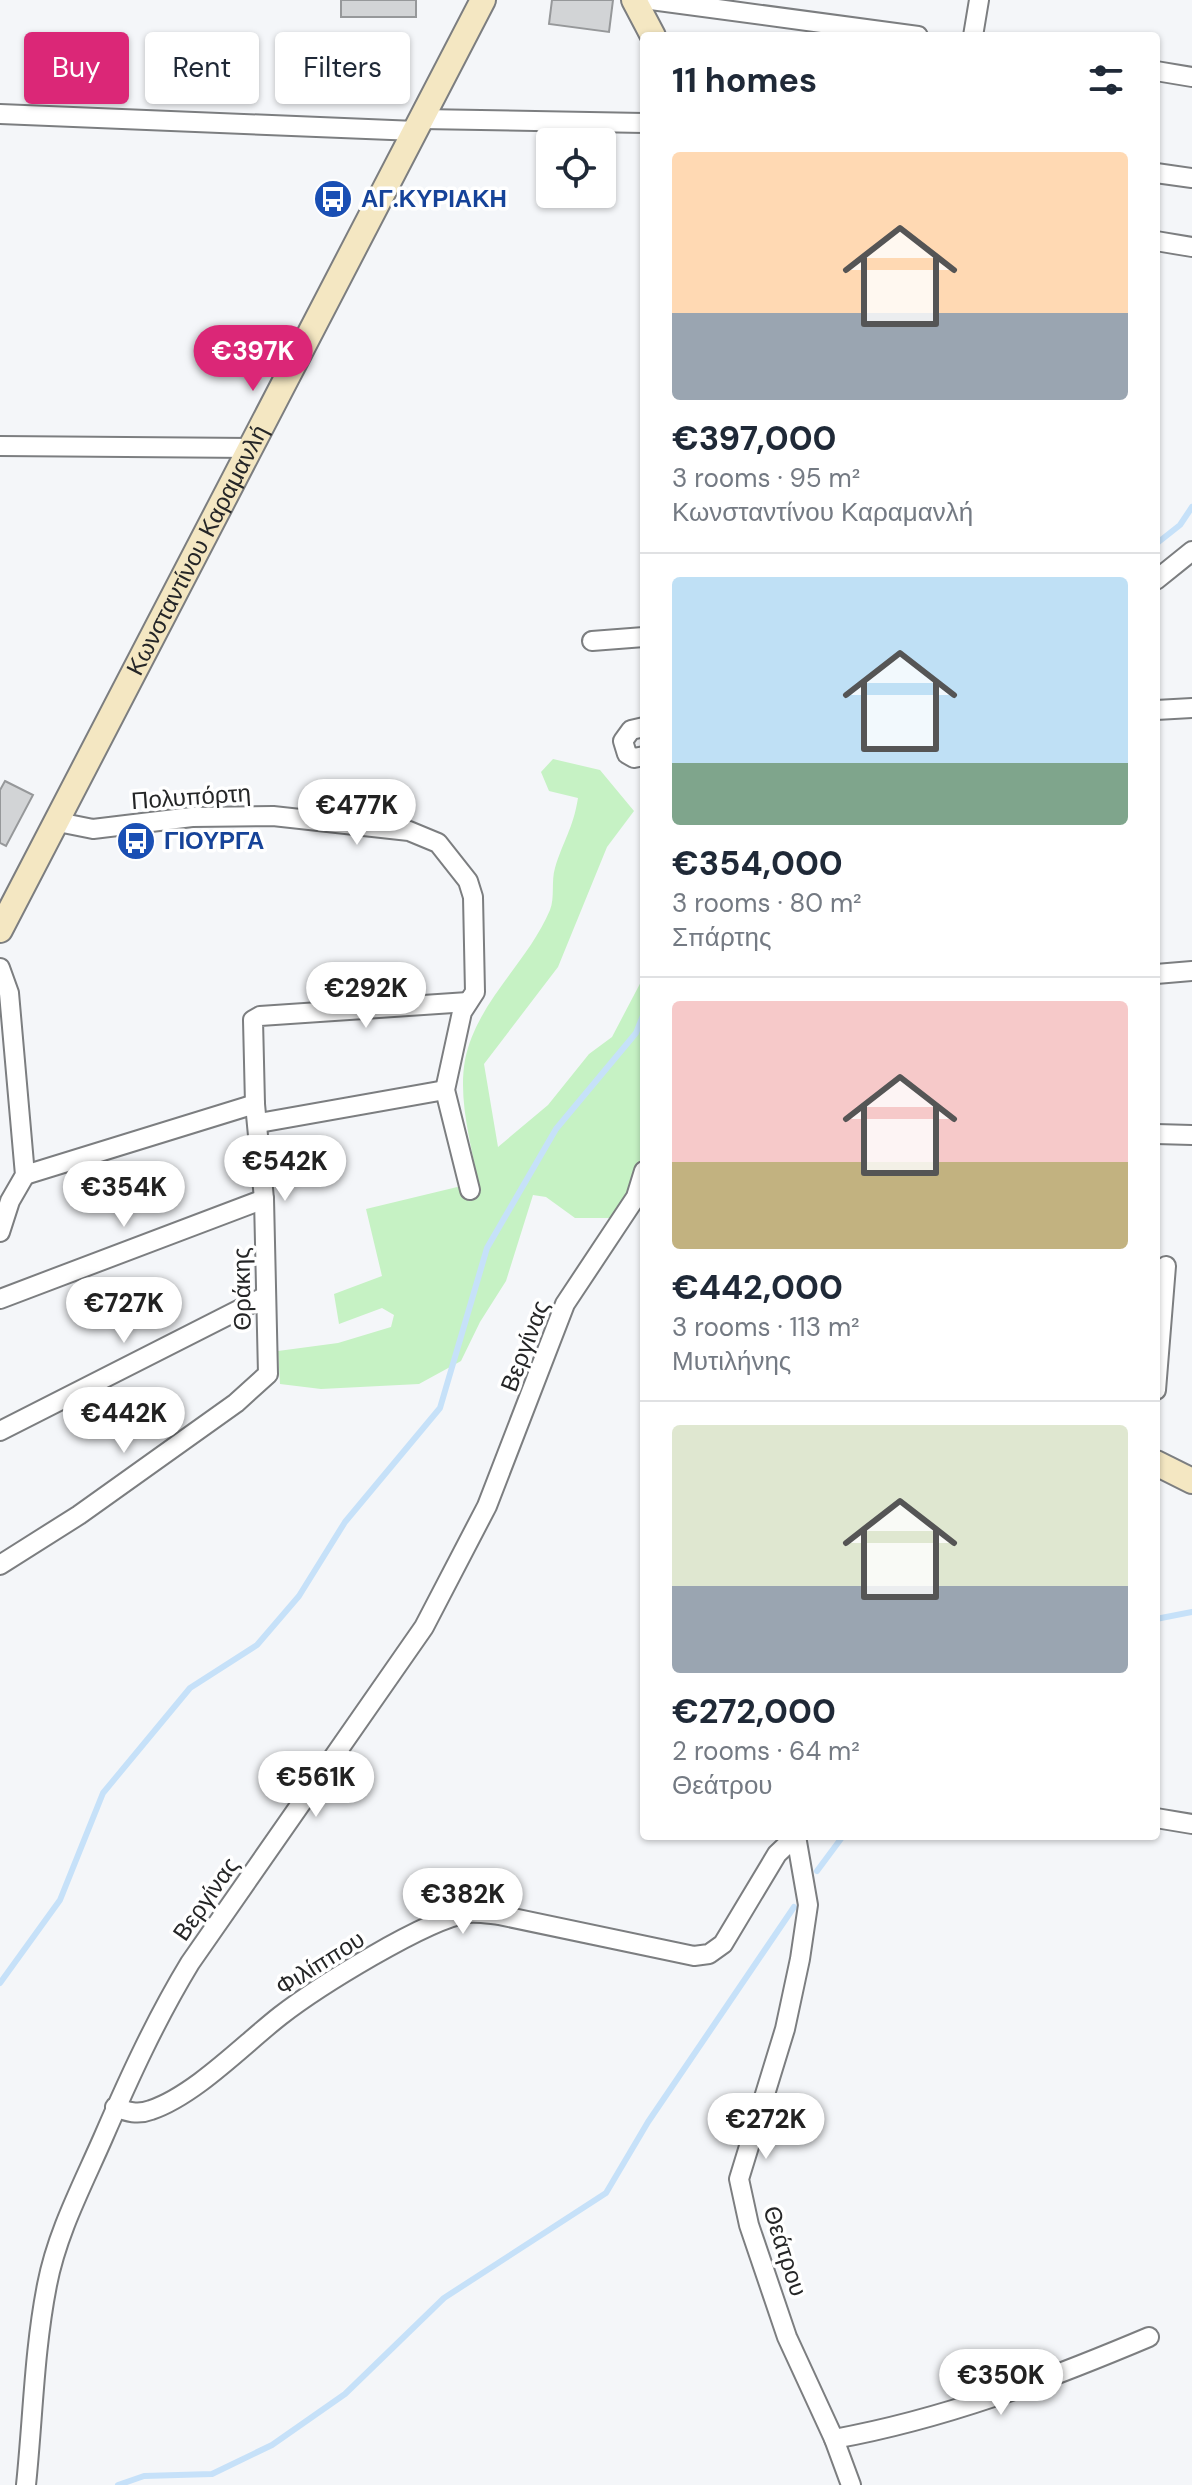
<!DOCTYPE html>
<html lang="en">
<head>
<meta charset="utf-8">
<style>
  body { margin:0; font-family:"DM Sans",sans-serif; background:#f2f2f3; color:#1f2937; height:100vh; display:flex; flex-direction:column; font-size:30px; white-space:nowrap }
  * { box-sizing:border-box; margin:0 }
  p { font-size:26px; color:#747a83 }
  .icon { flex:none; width:44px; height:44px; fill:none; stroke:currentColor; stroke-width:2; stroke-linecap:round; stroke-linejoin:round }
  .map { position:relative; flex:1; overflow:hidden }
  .side { position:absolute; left:640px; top:32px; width:520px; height:1808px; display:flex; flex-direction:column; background:#fff; border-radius:8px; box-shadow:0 2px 6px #0004 }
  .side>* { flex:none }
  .top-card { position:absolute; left:24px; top:32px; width:496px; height:72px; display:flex; gap:16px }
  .fabs { position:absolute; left:536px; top:128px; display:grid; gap:16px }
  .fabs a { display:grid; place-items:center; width:80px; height:80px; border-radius:8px; background:#fff; box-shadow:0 2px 6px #0004; font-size:40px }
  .price { position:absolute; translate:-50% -68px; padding:0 18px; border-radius:28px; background:#fff; color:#222; font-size:26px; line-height:52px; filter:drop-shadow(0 2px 4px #0008) }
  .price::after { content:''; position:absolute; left:50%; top:48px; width:24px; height:18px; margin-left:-12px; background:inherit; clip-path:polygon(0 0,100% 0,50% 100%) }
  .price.current { background:#db2777; color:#fff }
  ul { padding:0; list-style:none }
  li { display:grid; align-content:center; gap:16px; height:424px; padding:0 32px }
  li+li { border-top:2px solid #e0e1e3 }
  li span { display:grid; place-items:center; height:248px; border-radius:8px; color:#555 }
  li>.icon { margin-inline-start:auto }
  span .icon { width:144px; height:144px; fill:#fffc; stroke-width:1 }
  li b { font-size:34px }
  h2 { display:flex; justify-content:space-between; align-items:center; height:96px; padding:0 32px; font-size:34px }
  .pill { padding:0 28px; border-radius:8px; background:#fff; box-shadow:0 2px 6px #0004; font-size:28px; line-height:72px }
  .pill.current { background:#db2777; color:#fff }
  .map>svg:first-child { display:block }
</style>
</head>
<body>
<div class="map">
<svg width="1192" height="2485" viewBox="0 0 1192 2485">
  <rect width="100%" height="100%" fill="#f4f6f9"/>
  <!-- green -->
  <path fill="#c6f2c4" d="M 553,759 L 600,770 L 634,811 L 607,847 L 558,967 L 484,1064 L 498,1147 L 548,1105 L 589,1054 L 612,1037 L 644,976 L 644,1162 L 633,1195 L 616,1218 L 575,1218 L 546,1197 L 533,1195 L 506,1281 L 480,1322 L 461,1361 L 419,1384 L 321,1389 L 280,1384 L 278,1351 L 338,1343 L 391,1327 L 394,1315 L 382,1308 L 339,1324 L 334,1294 L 382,1276 L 366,1209 L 478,1182 C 471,1143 458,1100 465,1060 C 477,1001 527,964 550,910 C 555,898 551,881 555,868 C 563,841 573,829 578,798 L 549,791 L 541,772 Z"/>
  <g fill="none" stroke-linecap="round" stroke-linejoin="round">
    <!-- stream -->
    <g stroke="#c6e1f9" stroke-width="6">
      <path d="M 1156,544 L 1180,525 L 1192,507"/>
      <path d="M 1156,1619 L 1192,1612"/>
      <path d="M 817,1871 L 843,1836"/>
      <path d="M 0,1983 L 60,1900 L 103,1793 L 190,1688 L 257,1645 L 299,1596 L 345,1522 L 440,1408 L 487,1248 L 556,1129 L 636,1033 L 644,1013"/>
      <path d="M 118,2485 L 144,2476 L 212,2474 L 272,2445 L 345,2394 L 444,2298 L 606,2193 L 648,2122 L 794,1907"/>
    </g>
  </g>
  <!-- building -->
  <g fill="#d2d4d6" stroke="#96989a" stroke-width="2">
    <rect x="341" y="0" width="75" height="17"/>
    <path d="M 552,0 L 613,0 L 609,32 L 549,24 Z"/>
    <path d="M 5,781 L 33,795 L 6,846 L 0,843 L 0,790 Z"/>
  </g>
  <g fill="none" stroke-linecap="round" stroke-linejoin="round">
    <defs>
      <g id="street">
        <path d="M 651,0 L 918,36"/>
        <path d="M 973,36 L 979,0"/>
        <path d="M 1156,71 L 1192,77"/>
        <path d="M 0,114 L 416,131"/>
        <path d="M 422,119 L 644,123"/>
        <path d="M 1156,173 L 1192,178"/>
        <path d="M 1156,241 L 1192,247"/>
        <path d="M 0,446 L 252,448"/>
        <path d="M 1156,580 L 1192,551"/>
        <path d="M 592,641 L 644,637"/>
        <path d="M 1156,710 L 1192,708"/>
        <path d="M 644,727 L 631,730 L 623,741 L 627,754 L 634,758 L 644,756"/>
        <path d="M 58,822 L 93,829 L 192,817 L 273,816 L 409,831 L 438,843 L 468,881 L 473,897 L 475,992 L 462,1012 L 445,1090 L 470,1190"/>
        <path d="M 0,968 L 9,993 L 25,1175 L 10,1201 L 0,1232"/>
        <path d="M 1156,974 L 1192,971"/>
        <path d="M 259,1123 L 445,1090"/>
        <path d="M 1156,1134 L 1192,1135"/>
        <path d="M 25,1175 L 255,1104"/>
        <path d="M 0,1299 L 264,1199"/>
        <path d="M 1156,1390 L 1166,1266"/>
        <path d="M 0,1431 L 266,1296"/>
        <path d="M 0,1565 L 79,1515 L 236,1403 L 268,1374 L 264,1199 L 255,1104 L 253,1020 L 260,1016 L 468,1002"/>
        <path d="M 1156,1818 L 1192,1824"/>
        <path d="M 796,1836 L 808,1905 L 800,1959 L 785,2029 L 739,2179 L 749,2225 L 787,2337 L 834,2439 L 851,2485"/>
        <path d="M 115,2107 C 127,2112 138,2115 151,2110 C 195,2095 243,2045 280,2016 C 316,1988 426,1919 468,1913 C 478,1912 489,1914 499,1915 L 694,1956 L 709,1954 L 723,1944 L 777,1854 L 796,1836"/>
        <path d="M 834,2439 C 944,2419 1047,2380 1149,2337"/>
        <path d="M 26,2485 C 33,2418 34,2351 47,2285 C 57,2233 82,2186 103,2138 C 129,2078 156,2019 190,1963 L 424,1627 L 487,1506 L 565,1304 L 636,1197 L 644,1171"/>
      </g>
      <g id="secondary">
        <path d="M 634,0 L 653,36"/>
        <path id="s1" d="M 0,930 L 483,0"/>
        <path d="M 1156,1463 L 1192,1481"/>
      </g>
    </defs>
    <!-- street casing -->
    <use href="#street" stroke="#7c7e80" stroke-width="22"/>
    <!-- secondary casing -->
    <use href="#secondary" stroke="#7c7e80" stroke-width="28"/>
    <!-- street -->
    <use href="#street" stroke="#fff" stroke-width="18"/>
    <!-- secondary -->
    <use href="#secondary" stroke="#f4e7c2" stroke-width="24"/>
  </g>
  <!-- icons -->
  <defs>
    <symbol id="bus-disc" viewBox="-11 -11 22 22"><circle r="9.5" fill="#1a4fb4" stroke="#fff"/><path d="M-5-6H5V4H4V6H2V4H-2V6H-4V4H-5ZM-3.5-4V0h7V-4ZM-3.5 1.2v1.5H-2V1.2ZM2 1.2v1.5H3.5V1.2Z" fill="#fff"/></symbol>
  </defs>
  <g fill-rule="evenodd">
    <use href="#bus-disc" x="311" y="177" width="44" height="44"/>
    <use href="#bus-disc" x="114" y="819" width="44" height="44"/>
  </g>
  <g text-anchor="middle" stroke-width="7" stroke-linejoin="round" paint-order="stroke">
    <!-- transit labels -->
    <g font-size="24" font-weight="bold" fill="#164399" stroke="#fff" text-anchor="start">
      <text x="361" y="207">ΑΓ.ΚΥΡΙΑΚΗ</text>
      <text x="164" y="849">ΓΙΟΥΡΓΑ</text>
    </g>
    <!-- street labels -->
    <g font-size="24" fill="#252627" stroke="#fff">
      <text dy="8" stroke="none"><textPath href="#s1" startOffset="428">Κωνσταντίνου Καραμανλή</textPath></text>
      <text transform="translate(191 797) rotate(-4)" y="8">Πολυπόρτη</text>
      <text transform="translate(242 1289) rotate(-91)" y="8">Θράκης</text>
      <text transform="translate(525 1346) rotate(-69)" y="8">Βεργίνας</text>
      <text transform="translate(206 1899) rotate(-55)" y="8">Βεργίνας</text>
      <text transform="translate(320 1963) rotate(-32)" y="8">Φιλίππου</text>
      <text transform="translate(785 2251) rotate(72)" y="8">Θεάτρου</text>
    </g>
  </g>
</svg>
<div class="fabs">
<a><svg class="icon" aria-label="locate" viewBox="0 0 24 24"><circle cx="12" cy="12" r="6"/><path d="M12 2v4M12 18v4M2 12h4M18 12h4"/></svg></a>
</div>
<b class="price current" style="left:253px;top:393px">€397K</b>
<b class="price" style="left:357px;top:847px">€477K</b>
<b class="price" style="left:366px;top:1030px">€292K</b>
<b class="price" style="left:285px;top:1203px">€542K</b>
<b class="price" style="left:124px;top:1229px">€354K</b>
<b class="price" style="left:124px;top:1345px">€727K</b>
<b class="price" style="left:124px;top:1455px">€442K</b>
<b class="price" style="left:316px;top:1819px">€561K</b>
<b class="price" style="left:463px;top:1936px">€382K</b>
<b class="price" style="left:766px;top:2161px">€272K</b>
<b class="price" style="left:1001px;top:2417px">€350K</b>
<div class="top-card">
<a class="pill current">Buy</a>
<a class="pill">Rent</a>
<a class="pill">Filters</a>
</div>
<section class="side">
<h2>11 homes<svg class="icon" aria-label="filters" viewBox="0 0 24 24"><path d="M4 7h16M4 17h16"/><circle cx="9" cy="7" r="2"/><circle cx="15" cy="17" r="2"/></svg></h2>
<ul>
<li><span style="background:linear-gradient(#ffd9b3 65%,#9aa5b1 0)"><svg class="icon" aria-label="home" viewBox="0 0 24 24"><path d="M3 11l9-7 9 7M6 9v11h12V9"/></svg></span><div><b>€397,000</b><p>3 rooms · 95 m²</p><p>Κωνσταντίνου Καραμανλή</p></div></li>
<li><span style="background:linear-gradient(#bfe0f5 75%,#7fa58c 0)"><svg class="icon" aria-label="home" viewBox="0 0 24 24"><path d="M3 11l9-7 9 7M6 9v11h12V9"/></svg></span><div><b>€354,000</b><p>3 rooms · 80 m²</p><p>Σπάρτης</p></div></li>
<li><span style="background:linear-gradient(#f6c9c9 65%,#c2b280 0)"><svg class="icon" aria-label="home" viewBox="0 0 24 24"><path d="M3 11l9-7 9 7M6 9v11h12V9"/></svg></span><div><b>€442,000</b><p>3 rooms · 113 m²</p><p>Μυτιλήνης</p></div></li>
<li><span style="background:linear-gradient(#dfe7d0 65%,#9aa5b1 0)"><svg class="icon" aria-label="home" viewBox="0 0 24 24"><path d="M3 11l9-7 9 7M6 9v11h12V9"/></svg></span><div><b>€272,000</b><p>2 rooms · 64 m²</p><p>Θεάτρου</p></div></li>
</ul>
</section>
</div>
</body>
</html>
